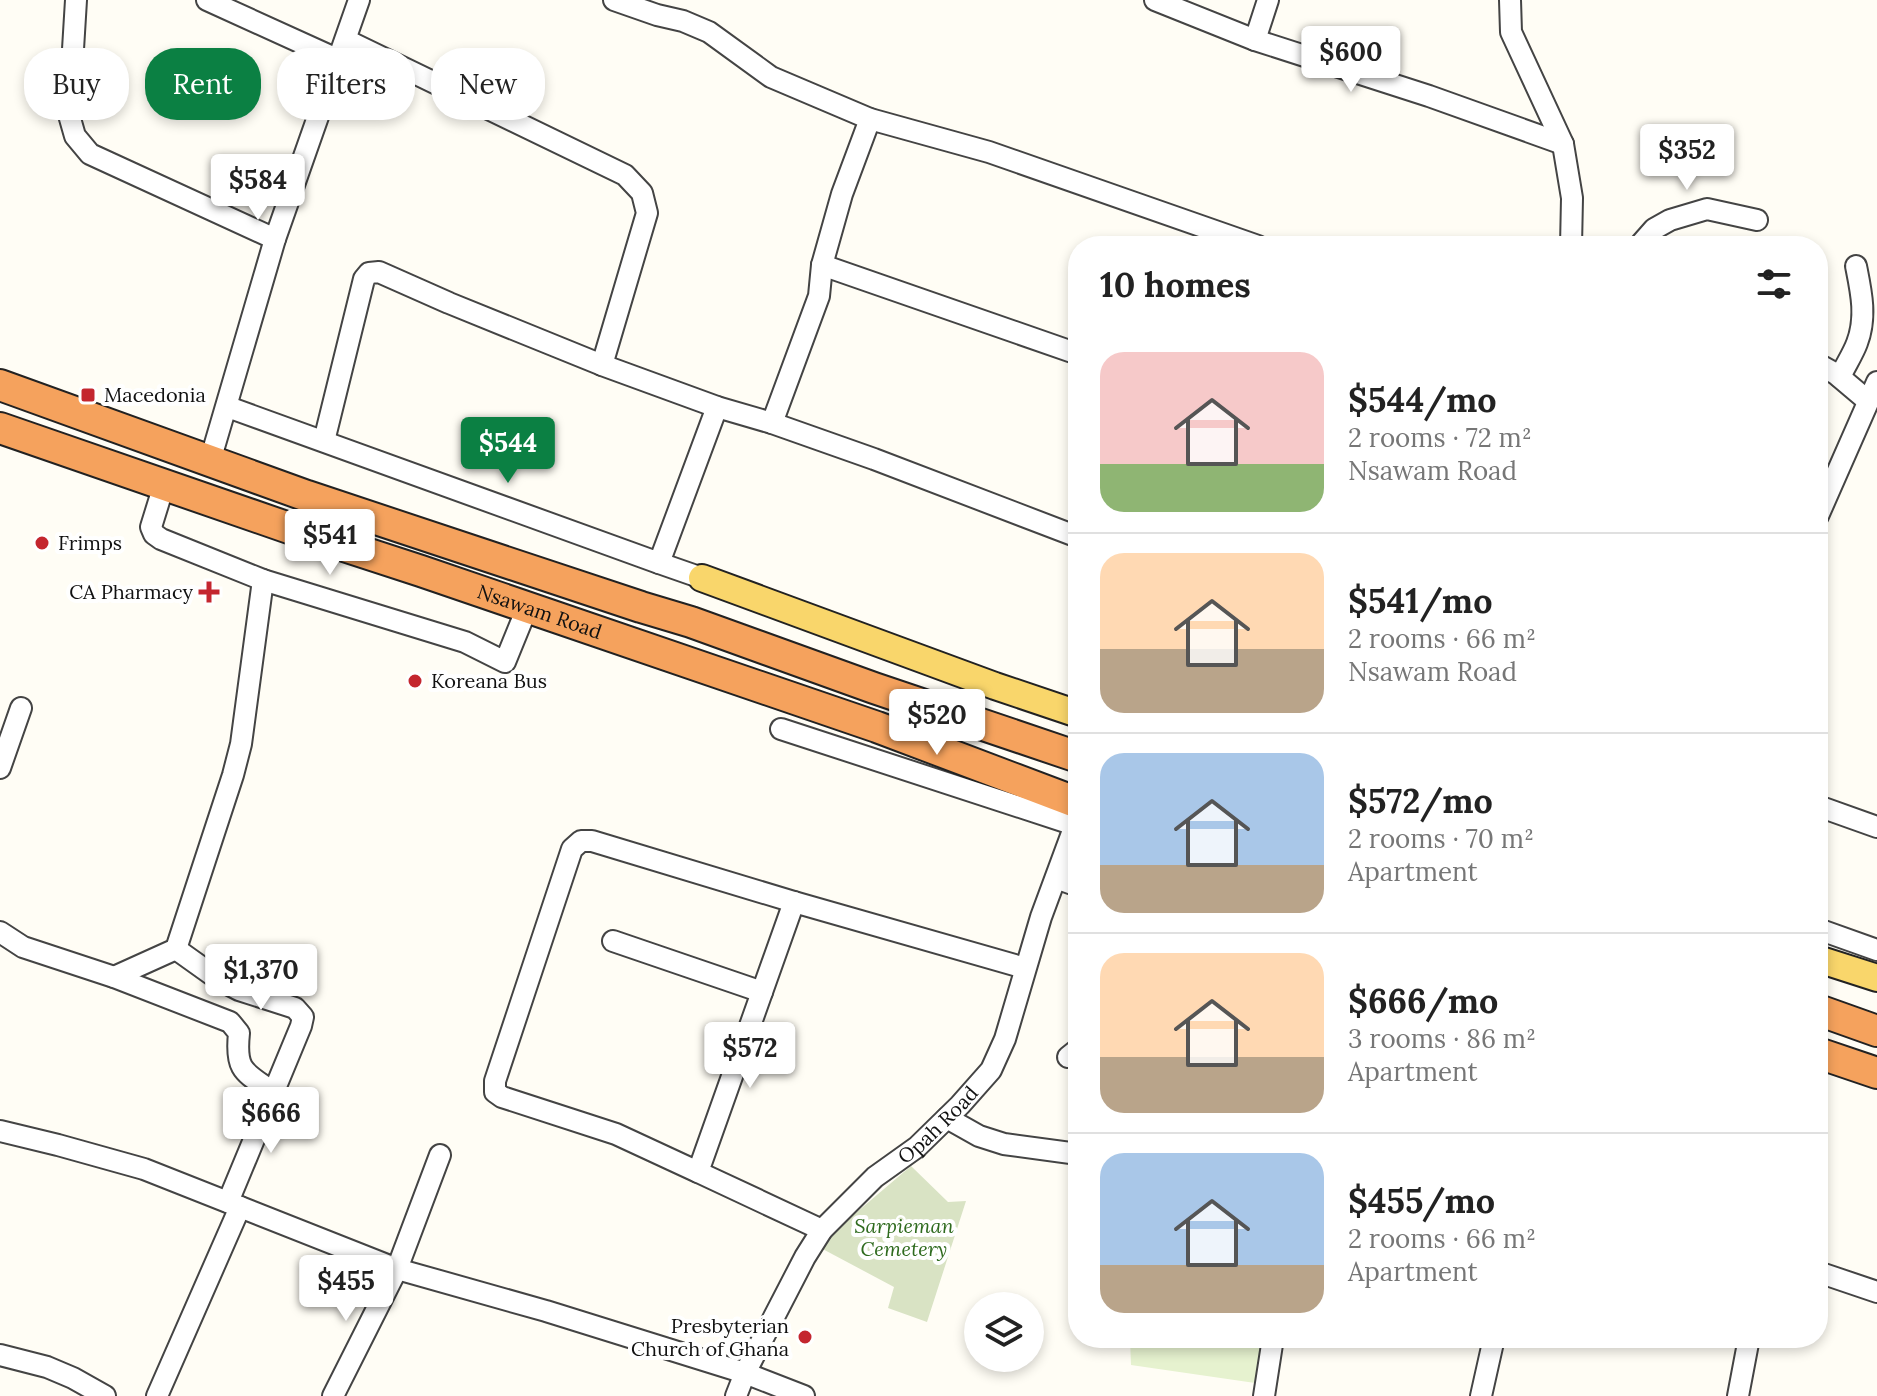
<!DOCTYPE html>
<html lang="en">
<head>
<meta charset="utf-8">
<style>
  body { margin:0; font-family:Lora,serif; background:#f2f2f2; color:#222; height:100vh; display:flex; flex-direction:column; font-size:30px; white-space:nowrap }
  * { box-sizing:border-box; margin:0 }
  p { font-size:26px; color:#767676 }
  .icon { flex:none; width:44px; height:44px; fill:none; stroke:currentColor; stroke-width:2; stroke-linecap:round; stroke-linejoin:round }
  .map { position:relative; flex:1; overflow:hidden }
  .sheet { position:absolute; left:1068px; top:236px; width:760px; height:1112px; display:flex; flex-direction:column; background:#fff; border-radius:32px; box-shadow:0 4px 12px #0003 }
  .sheet>* { flex:none }
  .guide { position:absolute; left:24px; top:48px; width:760px; height:72px; display:flex; gap:16px }
  .tools { position:absolute; left:964px; top:1292px; display:grid; gap:16px }
  .tools a { display:grid; place-items:center; width:80px; height:80px; border-radius:50%; background:#fff; box-shadow:0 4px 12px #0003; font-size:40px }
  .price { position:absolute; translate:-50% -68px; padding:0 18px; border-radius:8px; background:#fff; color:#222; font-size:26px; line-height:52px; filter:drop-shadow(0 2px 4px #0008) }
  .price::after { content:''; position:absolute; left:50%; top:48px; width:24px; height:18px; margin-left:-12px; background:inherit; clip-path:polygon(0 0,100% 0,50% 100%) }
  .price.selected { background:#0b8043; color:#fff }
  ul { padding:0; list-style:none }
  li { display:flex; align-items:center; gap:24px; height:200px; padding:0 32px }
  li+li { border-top:2px solid #e0e0e0 }
  li span { display:grid; place-items:center; flex:none; width:224px; height:160px; border-radius:24px; color:#555 }
  li>.icon { margin-inline-start:auto }
  span .icon { width:96px; height:96px; fill:#fffc; stroke-width:1 }
  li b { font-size:34px }
  h2 { display:flex; justify-content:space-between; align-items:center; height:96px; padding:0 32px; font-size:34px }
  .pill { padding:0 28px; border-radius:32px; background:#fff; box-shadow:0 4px 12px #0003; font-size:28px; line-height:72px }
  .pill.selected { background:#0b8043; color:#fff }
  .map>svg:first-child { display:block }
</style>
</head>
<body>
<div class="map">
<svg width="1877" height="1396" viewBox="0 0 1877 1396">
  <rect width="100%" height="100%" fill="#fffdf5"/>
  <!-- cemetery -->
  <path fill="#d9e3c4" d="M 911,1166 L 948,1202 L 966,1201 L 927,1322 L 888,1308 L 894,1287 L 817,1246 Z"/>
  <!-- pitch -->
  <path fill="#e6f2cf" d="M 1130,1338 L 1265,1338 L 1262,1384 L 1131,1365 Z"/>
  <g fill="none" stroke-linecap="round" stroke-linejoin="round">
    <defs>
      <g id="minor">
        <path d="M 76,0 L 69,115 L 75,136 L 90,154 L 275,239"/>
        <path d="M 207,0 L 339,60"/>
        <path d="M 614,0 L 657,15 L 683,21 L 709,32 L 771,77 L 870,119 L 989,152 L 1258,246"/>
        <path d="M 1155,0 L 1255,40 L 1429,96 L 1563,144"/>
        <path d="M 1510,0 L 1511,32 L 1563,144 L 1572,198 L 1571,246"/>
        <path d="M 346,40 L 625,175 L 642,193 L 647,213 L 602,365"/>
        <path d="M 1255,40 L 1268,0"/>
        <path d="M 1639,246 L 1654,229 L 1670,220 L 1707,209 L 1757,220"/>
        <path d="M 822,265 L 1078,354"/>
        <path d="M 1818,364 L 1836,374 L 1868,401"/>
        <path d="M 1840,377 C 1845,366 1853,354 1857,343 C 1867,317 1861,291 1856,266"/>
        <path d="M 228,407 L 659,563 L 717,407"/>
        <path d="M 772,423 L 819,296 L 822,265 L 842,194 L 870,119"/>
        <path d="M 324,441 L 364,279 L 369,273 L 379,272 L 449,303 L 602,365 L 717,407 L 772,423 L 874,459 L 1078,537"/>
        <path d="M 210,461 L 275,239 L 359,0"/>
        <path d="M 164,485 L 151,527 L 154,534 L 161,539 L 263,580 L 465,642 L 505,662 L 527,608"/>
        <path d="M 1818,516 L 1877,382"/>
        <path d="M 659,563 L 702,578"/>
        <path d="M 781,729 L 1078,826"/>
        <path d="M 0,768 L 21,708"/>
        <path d="M 1818,806 L 1877,827"/>
        <path d="M 1056,878 L 1078,886"/>
        <path d="M 794,902 L 698,1172 L 822,1230"/>
        <path d="M 1818,929 L 1877,950"/>
        <path d="M 0,932 L 23,947 L 114,977 L 230,1022 L 239,1033 C 235,1071 244,1072 273,1092"/>
        <path d="M 613,941 L 762,992"/>
        <path d="M 176,949 L 218,979 L 239,990 L 295,1008 L 303,1017 L 301,1026 L 228,1202"/>
        <path d="M 114,977 L 176,949 L 233,775 L 241,744 L 263,580"/>
        <path d="M 1068,1057 L 1078,1049"/>
        <path d="M 947,1118 L 979,1136 L 1004,1144 L 1078,1154"/>
        <path d="M 0,1131 L 58,1145 L 144,1169 L 397,1269 L 546,1311 L 745,1373 L 804,1396"/>
        <path d="M 698,1172 L 616,1134 L 502,1097 L 495,1092 L 495,1081 L 572,849 L 581,841 L 592,841 L 794,902 L 1025,968"/>
        <path d="M 1818,1272 L 1877,1292"/>
        <path d="M 0,1355 L 47,1367 L 73,1378 L 105,1396"/>
        <path d="M 157,1396 L 240,1207"/>
        <path d="M 333,1396 L 397,1269 L 440,1155"/>
        <path id="s1" d="M 736,1396 L 745,1373 L 805,1257 L 822,1230 L 875,1177 L 917,1147 L 960,1105 L 991,1070 L 1005,1039 L 1041,917 L 1078,817"/>
        <path d="M 1264,1396 L 1273,1338"/>
        <path d="M 1481,1396 L 1494,1338"/>
        <path d="M 1738,1396 L 1749,1338"/>
      </g>
      <g id="major">
        <path d="M 702,578 L 995,686 L 1078,714"/>
        <path d="M 1818,959 L 1877,978"/>
      </g>
      <g id="highway">
        <path d="M 0,385 L 307,496 L 641,607 L 691,622 L 874,688 L 1078,757"/>
        <path id="s2" d="M 0,428 L 292,529 L 421,571 L 877,727 L 1078,803"/>
        <path d="M 1818,1010 L 1877,1031"/>
        <path d="M 1818,1053 L 1877,1073"/>
      </g>
    </defs>
    <!-- minor casing -->
    <use href="#minor" stroke="#444" stroke-width="24"/>
    <!-- major casing -->
    <use href="#major" stroke="#222" stroke-width="30"/>
    <!-- highway casing -->
    <use href="#highway" stroke="#222" stroke-width="34"/>
    <!-- minor -->
    <use href="#minor" stroke="#fff" stroke-width="20"/>
    <!-- major -->
    <use href="#major" stroke="#f9d66b" stroke-width="26"/>
    <!-- highway -->
    <use href="#highway" stroke="#f5a25d" stroke-width="30"/>
  </g>
  <!-- markers -->
  <g fill="#c4262e" stroke="#fff" stroke-width="3">
    <rect x="80" y="387" width="16" height="16" rx="4"/>
    <circle cx="42" cy="543" r="8"/>
    <path d="M205 580h8v8h8v8h-8v8h-8v-8h-8v-8h8z"/>
    <circle cx="415" cy="681" r="8"/>
    <circle cx="805" cy="1337" r="8"/>
  </g>
  <g text-anchor="middle" stroke-width="8" stroke-linejoin="round" paint-order="stroke">
    <!-- poi labels -->
    <g font-size="20" fill="#111" stroke="#fff" text-anchor="start">
      <text x="104" y="402">Macedonia</text>
      <text x="58" y="550">Frimps</text>
      <text x="193" y="599" text-anchor="end">CA Pharmacy</text>
      <text x="431" y="688">Koreana Bus</text>
      <text x="789" y="1333" text-anchor="end">Presbyterian<tspan x="789" dy="23">Church of Ghana</tspan></text>
    </g>
    <!-- street labels -->
    <g font-size="20" fill="#111" stroke="#fff">
      <text dy="7" stroke="none"><textPath href="#s2" startOffset="570">Nsawam Road</textPath></text>
      <text dy="7" stroke="none"><textPath href="#s1" startOffset="344">Opah Road</textPath></text>
    </g>
    <!-- park labels -->
    <g font-size="20" font-style="italic" fill="#2f6b1f" stroke="#fff">
      <text x="904" y="1233">Sarpieman<tspan x="904" dy="23">Cemetery</tspan></text>
    </g>
  </g>
</svg>
<div class="tools">
<a><svg class="icon" aria-label="layers" viewBox="0 0 24 24"><path d="M12 4l9 5-9 5-9-5zM3 14l9 5 9-5"/></svg></a>
</div>
<b class="price" style="left:1351px;top:94px">$600</b>
<b class="price" style="left:1687px;top:192px">$352</b>
<b class="price" style="left:258px;top:222px">$584</b>
<b class="price selected" style="left:508px;top:485px">$544</b>
<b class="price" style="left:330px;top:577px">$541</b>
<b class="price" style="left:937px;top:757px">$520</b>
<b class="price" style="left:261px;top:1012px">$1,370</b>
<b class="price" style="left:750px;top:1090px">$572</b>
<b class="price" style="left:271px;top:1155px">$666</b>
<b class="price" style="left:346px;top:1323px">$455</b>
<div class="guide">
<a class="pill">Buy</a>
<a class="pill selected">Rent</a>
<a class="pill">Filters</a>
<a class="pill">New</a>
</div>
<section class="sheet">
<h2>10 homes<svg class="icon" aria-label="filters" viewBox="0 0 24 24"><path d="M4 7h16M4 17h16"/><circle cx="9" cy="7" r="2"/><circle cx="15" cy="17" r="2"/></svg></h2>
<ul>
<li><span style="background:linear-gradient(#f6c9c9 70%,#8fb573 0)"><svg class="icon" aria-label="home" viewBox="0 0 24 24"><path d="M3 11l9-7 9 7M6 9v11h12V9"/></svg></span><div><b>$544/mo</b><p>2 rooms · 72 m²</p><p>Nsawam Road</p></div></li>
<li><span style="background:linear-gradient(#ffd9b3 60%,#b9a48a 0)"><svg class="icon" aria-label="home" viewBox="0 0 24 24"><path d="M3 11l9-7 9 7M6 9v11h12V9"/></svg></span><div><b>$541/mo</b><p>2 rooms · 66 m²</p><p>Nsawam Road</p></div></li>
<li><span style="background:linear-gradient(#a9c7e8 70%,#b9a48a 0)"><svg class="icon" aria-label="home" viewBox="0 0 24 24"><path d="M3 11l9-7 9 7M6 9v11h12V9"/></svg></span><div><b>$572/mo</b><p>2 rooms · 70 m²</p><p>Apartment</p></div></li>
<li><span style="background:linear-gradient(#ffd9b3 65%,#b9a48a 0)"><svg class="icon" aria-label="home" viewBox="0 0 24 24"><path d="M3 11l9-7 9 7M6 9v11h12V9"/></svg></span><div><b>$666/mo</b><p>3 rooms · 86 m²</p><p>Apartment</p></div></li>
<li><span style="background:linear-gradient(#a9c7e8 70%,#b9a48a 0)"><svg class="icon" aria-label="home" viewBox="0 0 24 24"><path d="M3 11l9-7 9 7M6 9v11h12V9"/></svg></span><div><b>$455/mo</b><p>2 rooms · 66 m²</p><p>Apartment</p></div></li>
</ul>
</section>
</div>
</body>
</html>
